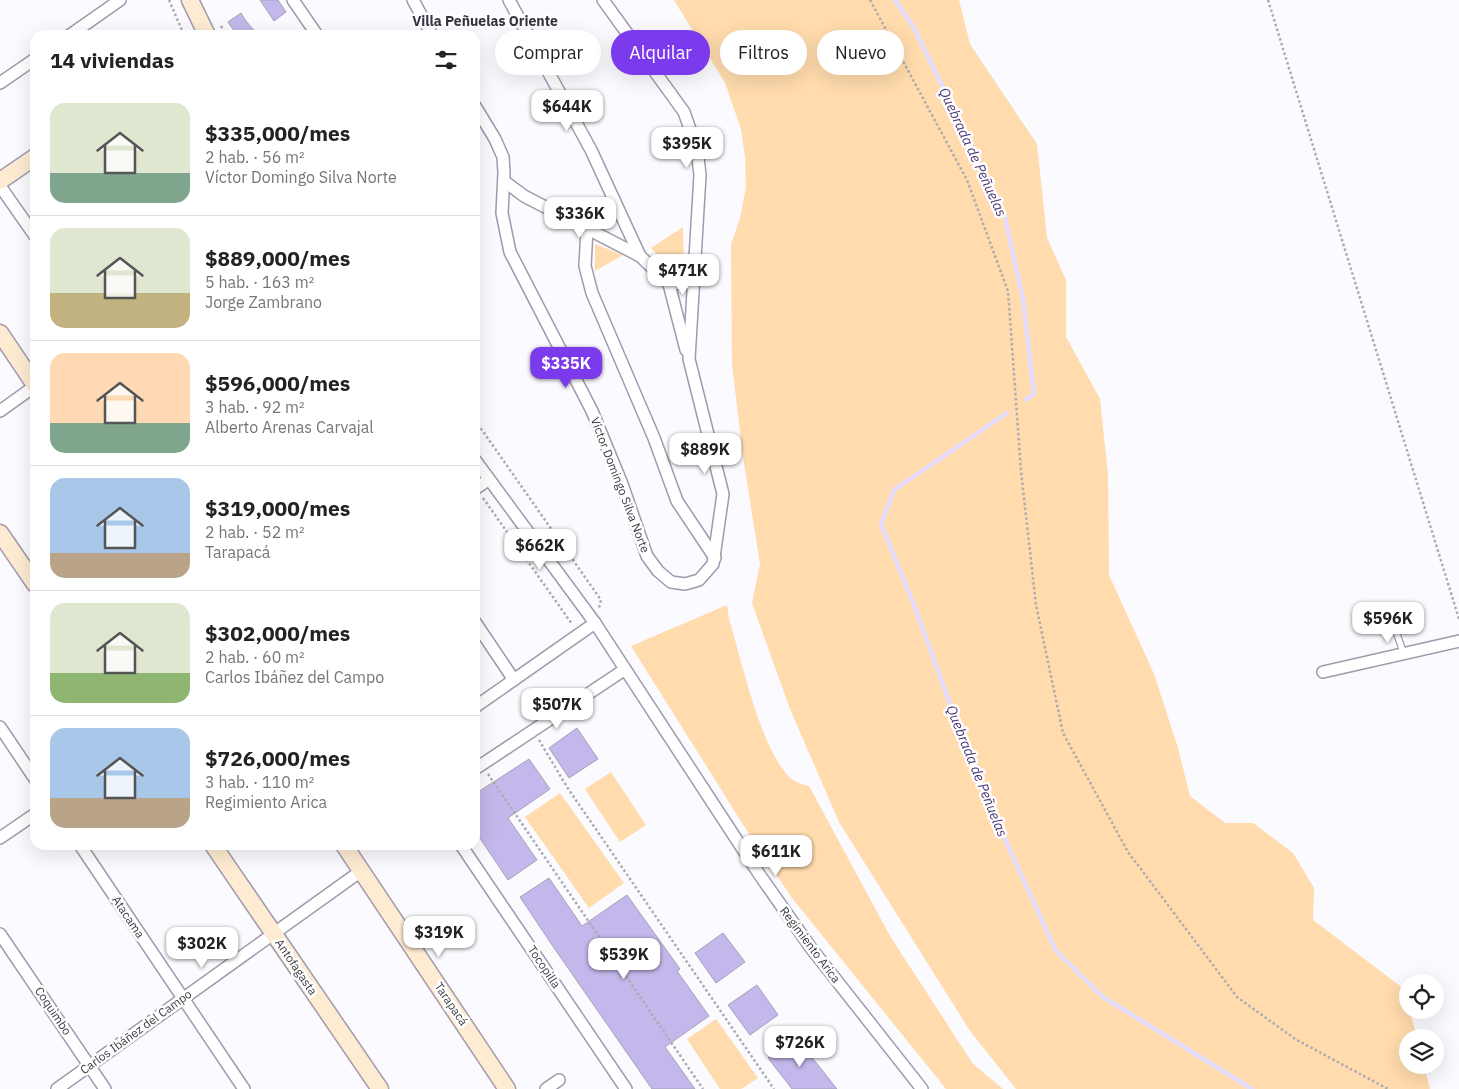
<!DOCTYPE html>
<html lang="es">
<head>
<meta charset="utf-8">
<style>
  body { margin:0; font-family:"IBM Plex Sans",sans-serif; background:#f2f2f2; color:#222; height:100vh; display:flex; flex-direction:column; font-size:19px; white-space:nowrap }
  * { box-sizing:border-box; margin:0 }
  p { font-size:16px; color:#767676 }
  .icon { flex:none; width:28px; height:28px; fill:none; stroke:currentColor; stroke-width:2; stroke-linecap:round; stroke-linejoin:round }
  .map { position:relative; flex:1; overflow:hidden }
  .drawer { position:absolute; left:30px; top:30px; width:450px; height:820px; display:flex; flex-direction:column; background:#fff; border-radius:15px; box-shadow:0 5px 20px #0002 }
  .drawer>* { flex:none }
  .top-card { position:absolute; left:495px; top:30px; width:475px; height:45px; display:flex; gap:10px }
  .tools { position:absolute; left:1399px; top:974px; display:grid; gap:10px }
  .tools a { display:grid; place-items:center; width:45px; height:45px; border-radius:50%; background:#fff; box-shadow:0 5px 20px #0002; font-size:25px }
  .price { position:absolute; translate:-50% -42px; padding:0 11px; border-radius:10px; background:#fff; color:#222; font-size:16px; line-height:32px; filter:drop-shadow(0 1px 2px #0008) }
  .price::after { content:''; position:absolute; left:50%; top:30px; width:15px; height:11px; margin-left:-8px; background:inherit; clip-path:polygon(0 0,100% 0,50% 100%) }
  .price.selected { background:#7c3aed; color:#fff }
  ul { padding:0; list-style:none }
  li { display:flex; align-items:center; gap:15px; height:125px; padding:0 20px }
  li+li { border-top:1px solid #e0e0e0 }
  li span { display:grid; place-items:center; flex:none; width:140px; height:100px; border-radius:15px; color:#555 }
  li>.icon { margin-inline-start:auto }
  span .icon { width:60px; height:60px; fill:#fffc; stroke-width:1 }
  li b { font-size:21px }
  h2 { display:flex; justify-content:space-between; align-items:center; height:60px; padding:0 20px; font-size:21px }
  .tag { padding:0 18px; border-radius:22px; background:#fff; box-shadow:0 5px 20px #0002; font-size:18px; line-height:45px }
  .tag.selected { background:#7c3aed; color:#fff }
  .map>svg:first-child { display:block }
</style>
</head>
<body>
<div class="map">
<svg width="1459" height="1089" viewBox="0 0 1459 1089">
  <rect width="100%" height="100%" fill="#fbfafe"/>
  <!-- green -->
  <g fill="#ffdbad">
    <path d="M 674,0 L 959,0 L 970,44 L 1037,144 L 1047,238 L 1066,280 L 1066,337 L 1100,399 L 1108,475 L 1109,575 L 1154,674 L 1178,748 L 1190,796 L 1225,823 L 1253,823 L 1293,853 L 1314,888 L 1313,920 L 1404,989 L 1417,1037 L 1408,1038 L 1408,1065 L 1424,1065 L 1430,1089 L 1016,1089 L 970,1031 L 839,822 L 790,709 L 752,603 L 760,564 L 743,457 L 732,364 L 731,245 L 740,218 L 746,188 L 745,157 L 741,129 L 725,83 Z"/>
    <path d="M 601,200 L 614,222 L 581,211 Z"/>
    <path d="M 683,227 L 684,272 L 673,272 L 651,248 Z"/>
    <path d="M 595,244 L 623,255 L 595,271 Z"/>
    <path d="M 727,605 L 729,619 C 742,662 758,737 784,771 C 791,780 798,784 809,786 L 890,936 L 973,1064 L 1003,1089 L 946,1089 L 792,898 L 754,842 L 631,646 Z"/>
    <path d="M 611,772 L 646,825 L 620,842 L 585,789 Z"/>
    <path d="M 560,793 L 624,883 L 589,908 L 525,817 Z"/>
    <path d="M 716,1019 L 758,1078 L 741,1089 L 720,1089 L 687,1039 Z"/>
  </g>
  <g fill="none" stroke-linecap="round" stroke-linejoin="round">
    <!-- stream -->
    <g stroke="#e4dcfc" stroke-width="4.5">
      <path d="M 895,0 L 914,28 L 1004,213 L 1023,299 L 1034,394 L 1025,400"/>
      <path d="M 1007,413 L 894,490 L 881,524 L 914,605 L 977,778 L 1056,951 L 1103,997 L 1252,1089"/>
    </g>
  </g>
  <!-- building -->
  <g fill="#c4b7eb" stroke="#a6a2b5">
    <path d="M 260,0 L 278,0 L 286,12 L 274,21 Z"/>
    <path d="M 241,13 L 246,21 L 258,35 L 237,35 L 228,22 Z"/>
    <path d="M 577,728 L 598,759 L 569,778 L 549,748 Z"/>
    <path d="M 529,759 L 550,789 L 508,818 L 537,860 L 508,880 L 475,831 L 475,794 Z"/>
    <path d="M 549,878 L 582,926 L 627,895 L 680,969 L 677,971 L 709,1016 L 665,1047 L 695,1089 L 652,1089 L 552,945 L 520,897 Z"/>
    <path d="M 723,933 L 745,962 L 716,983 L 695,953 Z"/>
    <path d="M 757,985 L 778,1015 L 750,1035 L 728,1005 Z"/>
    <path d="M 795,1037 L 818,1065 L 837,1089 L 792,1089 L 768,1058 Z"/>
  </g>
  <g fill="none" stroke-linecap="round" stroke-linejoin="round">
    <defs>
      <path id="service" d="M 1394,626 L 1404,654"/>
      <g id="minor">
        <path d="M 293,0 L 317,35"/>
        <path d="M 413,0 L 432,35"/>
        <path d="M 509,0 L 591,150 L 640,256"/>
        <path d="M 70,35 L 120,0"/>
        <path d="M 0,83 L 35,59"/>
        <path d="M 475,106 L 495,139 L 503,157 L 504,173 L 502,213 L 510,252 L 592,411 L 622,484 L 647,556 L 658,571 L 671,582 L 685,584 L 699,580 L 713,564 L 723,494 L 689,359 L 700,175 L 697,149 L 684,112 L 603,0"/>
        <path d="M 504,181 L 524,196 L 640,256 L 669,284 L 686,350"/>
        <path d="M 0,186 L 35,236"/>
        <path d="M 587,228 L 585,266 L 592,293 L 654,438 L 677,501 L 715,558"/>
        <path d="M 669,284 L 694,282"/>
        <path d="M 0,411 L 35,386"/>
        <path d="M 475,460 L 595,623 L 759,874 L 811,948 L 922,1089"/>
        <path d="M 475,489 L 488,480"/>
        <path d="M 475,622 L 514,680"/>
        <path d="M 1323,672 L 1459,641"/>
        <path d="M 475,707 L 595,623"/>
        <path d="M 0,727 L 35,779"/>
        <path d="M 475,769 L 624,670"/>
        <path d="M 0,838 L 35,814"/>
        <path d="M 80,845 L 244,1089"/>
        <path d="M 461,845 L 626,1089"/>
        <path d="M 0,934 L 105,1089"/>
        <path d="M 57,1089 L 361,871"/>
        <path d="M 546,1089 L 559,1080"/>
      </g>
      <g id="secondary">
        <path d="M 190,0 L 207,35"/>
        <path d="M 0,181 L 35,157"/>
        <path d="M 0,333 L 35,385"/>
        <path d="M 0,533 L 35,584"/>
        <path d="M 213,845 L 380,1089"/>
        <path d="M 344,845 L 507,1089"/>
      </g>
    </defs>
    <!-- service casing -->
    <use href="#service" stroke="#9f9aad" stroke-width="8"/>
    <!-- minor casing -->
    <use href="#minor" stroke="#9f9aad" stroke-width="14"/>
    <!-- secondary casing -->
    <use href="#secondary" stroke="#9f9aad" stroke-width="19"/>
    <!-- path -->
    <g stroke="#adabb1" stroke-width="2.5" stroke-dasharray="2.5 2.5" stroke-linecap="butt">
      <path d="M 169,0 L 184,35"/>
      <path d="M 870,0 L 967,180 L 1008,291 L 1021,471 L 1036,605 L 1063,733 L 1128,852 L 1237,997 L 1295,1039 L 1388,1089"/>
      <path d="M 1268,0 L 1459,619"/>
      <path d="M 221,26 L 227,35"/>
      <path d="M 475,420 L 601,600 L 599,608"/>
      <path d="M 483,498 L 572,624"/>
      <path d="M 539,740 L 567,787 L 774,1089"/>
      <path d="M 488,774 L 703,1089"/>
    </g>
    <!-- service -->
    <use href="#service" stroke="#fff" stroke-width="5.5"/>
    <!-- minor -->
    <use href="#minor" stroke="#fff" stroke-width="11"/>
    <!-- secondary -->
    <use href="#secondary" stroke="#feebd2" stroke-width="16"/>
  </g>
  <g text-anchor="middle" stroke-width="5" stroke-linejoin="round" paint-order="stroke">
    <!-- street labels -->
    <g font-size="12" fill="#3d3b43" stroke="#fff">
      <text transform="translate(620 485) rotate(69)" y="4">Víctor Domingo Silva Norte</text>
      <text transform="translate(128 917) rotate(56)" y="4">Atacama</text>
      <text transform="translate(810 945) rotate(53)" y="4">Regimiento Arica</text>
      <text transform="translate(296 967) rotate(56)" y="4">Antofagasta</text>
      <text transform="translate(544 967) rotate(56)" y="4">Tocopilla</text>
      <text transform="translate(451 1004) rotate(56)" y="4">Tarapacá</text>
      <text transform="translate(53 1011) rotate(56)" y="4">Coquimbo</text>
      <text transform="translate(136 1032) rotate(-36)" y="4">Carlos Ibáñez del Campo</text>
    </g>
    <!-- neighbourhood labels -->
    <g font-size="14" font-weight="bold" fill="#373343" stroke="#fff">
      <text x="485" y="26">Villa Peñuelas Oriente</text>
    </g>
    <!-- water labels -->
    <g font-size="14" font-style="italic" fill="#4c3776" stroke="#fff">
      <text transform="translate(973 152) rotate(65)" y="5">Quebrada de Peñuelas</text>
      <text transform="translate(977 771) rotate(68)" y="5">Quebrada de Peñuelas</text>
    </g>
  </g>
</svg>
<div class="tools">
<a><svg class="icon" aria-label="locate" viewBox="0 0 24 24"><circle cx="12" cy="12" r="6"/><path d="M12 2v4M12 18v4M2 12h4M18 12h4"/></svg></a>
<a><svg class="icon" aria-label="layers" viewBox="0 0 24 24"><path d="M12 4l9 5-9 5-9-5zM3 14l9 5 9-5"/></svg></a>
</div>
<b class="price" style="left:567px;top:132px">$644K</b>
<b class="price" style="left:687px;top:169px">$395K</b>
<b class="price" style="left:580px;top:239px">$336K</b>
<b class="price" style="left:683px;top:296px">$471K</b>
<b class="price selected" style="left:566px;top:389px">$335K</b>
<b class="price" style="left:705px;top:475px">$889K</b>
<b class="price" style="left:540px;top:571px">$662K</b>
<b class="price" style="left:1388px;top:644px">$596K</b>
<b class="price" style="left:557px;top:730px">$507K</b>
<b class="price" style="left:776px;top:877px">$611K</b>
<b class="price" style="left:439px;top:958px">$319K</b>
<b class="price" style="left:202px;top:969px">$302K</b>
<b class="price" style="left:624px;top:980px">$539K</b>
<b class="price" style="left:800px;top:1068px">$726K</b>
<div class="top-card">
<a class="tag">Comprar</a>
<a class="tag selected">Alquilar</a>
<a class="tag">Filtros</a>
<a class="tag">Nuevo</a>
</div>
<section class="drawer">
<h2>14 viviendas<svg class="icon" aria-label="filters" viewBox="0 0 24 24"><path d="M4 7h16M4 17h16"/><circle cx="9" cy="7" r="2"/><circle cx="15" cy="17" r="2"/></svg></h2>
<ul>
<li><span style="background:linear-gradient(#dfe7d0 70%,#7fa58c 0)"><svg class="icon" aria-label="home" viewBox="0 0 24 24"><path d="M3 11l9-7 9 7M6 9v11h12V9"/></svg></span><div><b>$335,000/mes</b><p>2 hab. · 56 m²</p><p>Víctor Domingo Silva Norte</p></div></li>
<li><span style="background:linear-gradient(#dfe7d0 65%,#c2b280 0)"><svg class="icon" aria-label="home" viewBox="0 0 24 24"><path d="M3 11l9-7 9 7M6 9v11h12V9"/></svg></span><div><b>$889,000/mes</b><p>5 hab. · 163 m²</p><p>Jorge Zambrano</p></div></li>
<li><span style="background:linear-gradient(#ffd9b3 70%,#7fa58c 0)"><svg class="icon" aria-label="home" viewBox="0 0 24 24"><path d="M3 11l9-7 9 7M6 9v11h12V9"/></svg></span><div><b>$596,000/mes</b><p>3 hab. · 92 m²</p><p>Alberto Arenas Carvajal</p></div></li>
<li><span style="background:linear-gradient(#a9c7e8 75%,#b9a48a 0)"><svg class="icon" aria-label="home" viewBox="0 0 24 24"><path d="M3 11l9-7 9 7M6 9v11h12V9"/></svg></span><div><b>$319,000/mes</b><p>2 hab. · 52 m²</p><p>Tarapacá</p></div></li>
<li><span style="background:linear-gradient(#dfe7d0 70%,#8fb573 0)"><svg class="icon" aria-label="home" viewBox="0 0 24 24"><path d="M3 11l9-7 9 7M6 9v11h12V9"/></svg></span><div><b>$302,000/mes</b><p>2 hab. · 60 m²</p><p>Carlos Ibáñez del Campo</p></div></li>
<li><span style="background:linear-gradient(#a9c7e8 70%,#b9a48a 0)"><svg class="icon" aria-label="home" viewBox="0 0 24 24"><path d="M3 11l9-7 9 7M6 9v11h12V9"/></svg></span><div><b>$726,000/mes</b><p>3 hab. · 110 m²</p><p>Regimiento Arica</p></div></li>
</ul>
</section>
</div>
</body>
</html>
